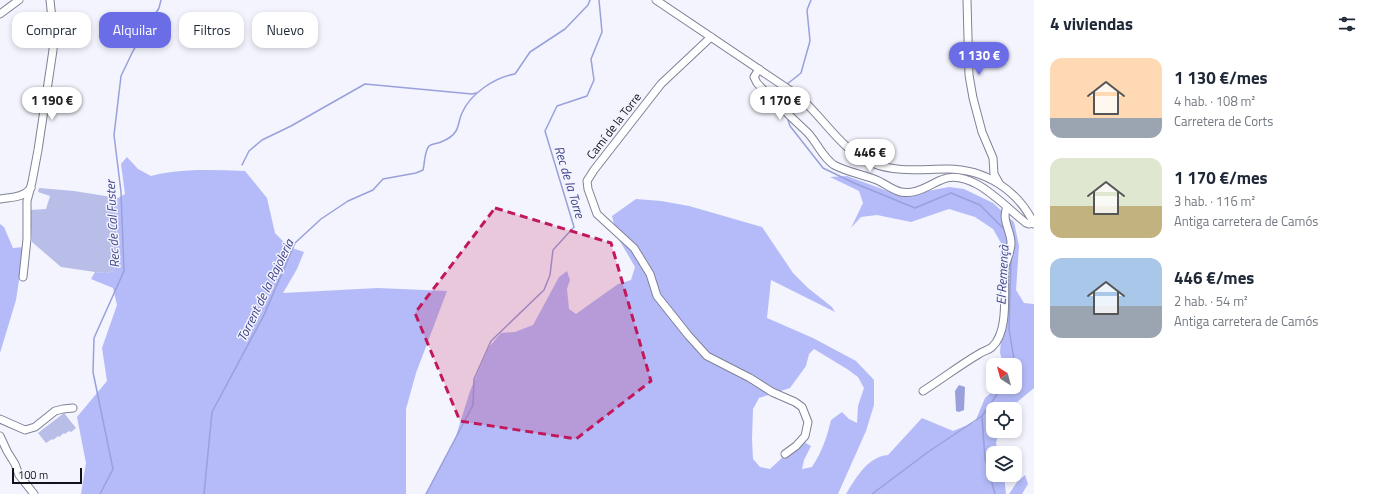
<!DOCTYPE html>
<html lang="es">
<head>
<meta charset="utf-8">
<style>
  body { margin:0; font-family:"Titillium Web",sans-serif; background:#f6f6f7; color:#1f2937; height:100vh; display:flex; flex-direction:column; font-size:15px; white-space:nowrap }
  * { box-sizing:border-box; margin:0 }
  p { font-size:13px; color:#747a83 }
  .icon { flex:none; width:22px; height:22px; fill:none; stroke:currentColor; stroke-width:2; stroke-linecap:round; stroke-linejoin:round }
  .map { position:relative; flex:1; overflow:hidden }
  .panel { display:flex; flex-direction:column; background:#fff; width:340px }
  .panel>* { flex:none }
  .hud { position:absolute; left:12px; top:12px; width:380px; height:36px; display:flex; gap:8px }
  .needle { width:26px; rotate:324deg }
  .controls { position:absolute; left:986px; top:358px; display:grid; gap:8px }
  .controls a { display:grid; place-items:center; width:36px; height:36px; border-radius:8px; background:#fff; box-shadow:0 2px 6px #0003; font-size:20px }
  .scale { position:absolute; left:12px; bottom:10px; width:70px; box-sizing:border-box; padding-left:4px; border:2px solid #12131a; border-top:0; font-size:11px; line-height:14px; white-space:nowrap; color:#12131a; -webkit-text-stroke:3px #f3f4fd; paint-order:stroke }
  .price { position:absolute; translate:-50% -34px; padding:0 9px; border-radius:14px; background:#fff; color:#222; font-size:13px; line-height:26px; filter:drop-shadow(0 1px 2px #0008) }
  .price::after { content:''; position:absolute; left:50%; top:24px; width:12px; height:9px; margin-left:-6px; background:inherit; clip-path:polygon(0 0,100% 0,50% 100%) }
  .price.on { background:#6b6de6; color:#fff }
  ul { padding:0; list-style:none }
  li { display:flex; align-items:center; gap:12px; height:100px; padding:0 16px }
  li span { display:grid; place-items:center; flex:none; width:112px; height:80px; border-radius:12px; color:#555 }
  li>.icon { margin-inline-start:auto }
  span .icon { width:48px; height:48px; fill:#fffc; stroke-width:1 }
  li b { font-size:17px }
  h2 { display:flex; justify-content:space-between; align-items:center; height:48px; padding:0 16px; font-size:17px }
  .pill { padding:0 14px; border-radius:12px; background:#fff; box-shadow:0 2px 6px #0003; font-size:14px; line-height:36px }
  .pill.on { background:#6b6de6; color:#fff }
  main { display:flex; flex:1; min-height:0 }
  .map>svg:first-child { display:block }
</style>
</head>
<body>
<main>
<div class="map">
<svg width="1034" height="494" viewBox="0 0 1034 494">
  <rect width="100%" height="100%" fill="#f3f4fd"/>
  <!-- green -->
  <g fill="#b8bee8">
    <path d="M 39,188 L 74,191 L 118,198 L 116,248 L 114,271 L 106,273 L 95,272 L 61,267 L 32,242 L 30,210 L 46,209 L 50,196 L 38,192 Z"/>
    <path d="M 64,413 L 76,428 L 71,432 L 69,431 L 65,434 L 64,433 L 59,437 L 58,436 L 53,440 L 52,439 L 46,443 L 38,433 Z"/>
  </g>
  <!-- forest -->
  <g fill="#b4bbf8" fill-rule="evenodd">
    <path d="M 127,157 L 138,169 L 151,176 C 182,168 213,170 245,171 L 267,198 L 275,233 L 289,247 L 304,252 L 297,269 L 283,293 L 378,288 L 447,291 L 416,373 L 406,409 L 406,494 L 81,494 L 86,463 L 77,417 L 107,381 L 102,348 L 117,305 L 113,288 L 91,279 L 95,272 L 106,273 L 114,271 L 116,248 L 118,198 L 125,194 L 121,164 Z"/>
    <path d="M 847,176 L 901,196 L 949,187 L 964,189 L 993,203 L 1014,222 L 1019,246 L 1016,290 L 1024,303 L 1034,304 L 1034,388 L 1009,409 L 993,409 L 993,431 L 999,431 L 996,443 L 998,453 L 993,453 L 993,475 L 1004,475 L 1006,494 L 846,494 C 856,478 867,457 888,455 L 922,418 L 953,431 L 975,422 L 985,398 L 998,387 L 1015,387 L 1015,365 L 1004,365 L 1000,353 L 1004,300 L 1000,267 L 1001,243 L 993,229 L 975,217 L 949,209 L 911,222 L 877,215 L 861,217 L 851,228 L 863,203 L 859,191 L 830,177 Z"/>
    <path d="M 636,199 L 661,201 L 689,206 L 762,227 L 793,273 L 808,288 L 832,307 L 835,312 L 771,280 L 767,318 L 813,338 L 856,361 L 874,380 L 874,405 L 866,431 L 838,494 L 426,494 L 455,439 L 470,391 L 489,347 L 501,333 L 515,332 L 533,325 L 559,277 L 567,271 L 570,280 L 567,289 L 569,309 L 576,314 L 618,284 L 631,280 L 635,267 L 617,236 L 612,216 ZM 814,349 L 847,369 L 858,377 L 864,388 L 858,406 L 857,423 L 849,419 L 842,412 L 831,420 C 827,437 822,452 812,467 L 802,469 L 804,460 L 811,446 L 804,442 L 785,455 L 770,469 L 760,467 L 753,459 L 752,439 L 753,409 L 759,398 L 790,388 L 806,366 L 809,354 Z"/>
    <path d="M 0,224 L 4,227 L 13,248 L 24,247 L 16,300 L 0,353 Z"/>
    <path d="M 1025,475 L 1028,484 L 1022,494 L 1009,494 L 1017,482 Z"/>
  </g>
  <!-- water -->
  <path fill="#99a0db" d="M 959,385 L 965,387 L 964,410 L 959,412 L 956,411 L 955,391 Z"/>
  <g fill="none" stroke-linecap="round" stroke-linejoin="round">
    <!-- stream -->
    <g stroke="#99a0db" stroke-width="1.5">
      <path d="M 786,85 L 801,73 L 810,41 L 807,10 L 811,0"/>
      <path d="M 781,88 L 778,90 L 784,106"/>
      <path d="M 787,117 L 790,126 L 823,168 L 854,183 L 915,208 L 951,193 L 980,205 L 1005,230"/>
      <path d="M 242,165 L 249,151 L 262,140 L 291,126 L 365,84 L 472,94 L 476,93"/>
      <path d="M 1011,259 L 1009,329 L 1015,365"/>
      <path d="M 1015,366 L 1016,373 L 1015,374"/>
      <path d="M 982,416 L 985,459 L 995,494"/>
      <path d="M 100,494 L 113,469 L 93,372 L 94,338 L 124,271 L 121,192 L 114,135 L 121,76 L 133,51 L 159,8 L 161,0"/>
      <path d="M 204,494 L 212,412 L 264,315 L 295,243 L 321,219 L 348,201 L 373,190 L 383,179 L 416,173 L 423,170 C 425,163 424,152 429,146 C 433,143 437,144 441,142 C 446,140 453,136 456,131 C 459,126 459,119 462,113 C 470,94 495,77 515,74 L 530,52 L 565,29 L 588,5 L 590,0"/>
      <path d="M 426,494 L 473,405 L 474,379 L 491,341 L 544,290 L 550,275 L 553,250 L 574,227 L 545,131 L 557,106 L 587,96 L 594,80 L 591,59 L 602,32 L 599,0"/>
      <path d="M 872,494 L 928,452 L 982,416 L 1002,387"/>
    </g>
    <defs>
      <g id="minor">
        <path d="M 656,0 L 797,95 C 823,116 840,150 872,163 C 897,173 922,169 947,169 C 985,169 1018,190 1034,224"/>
        <path d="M 967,0 L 969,75 L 973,98 L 982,132 L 993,158 L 994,174 L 999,183"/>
        <path d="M 0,14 L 19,0"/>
        <path d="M 711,37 L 661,84 L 594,170 L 587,181 L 588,189 L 597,214 L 634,248 L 650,274 L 657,296 L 688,335 L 707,356 L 750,378 L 772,392 L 795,402 L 802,407 L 808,422 L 805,436 L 796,446 L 785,454"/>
        <path d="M 759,69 L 754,77 L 757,83 C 773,100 790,116 807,132 C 817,142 822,157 834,165 C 847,172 861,174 874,179 C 883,182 892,190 901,192 C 916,195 929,185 941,180 C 970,166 1005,207 1026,223 L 1029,224 L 1033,223"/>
        <path d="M 0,199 C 12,197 23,198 31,188"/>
        <path d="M 23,277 L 27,239 L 27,201 L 32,182 L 38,150 L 53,50 L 54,38 L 50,0"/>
        <path d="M 923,391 C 942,379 960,365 979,354 C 983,351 989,350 992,347 C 1010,331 1003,288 1005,267 C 1007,259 1011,251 1011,243 C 1011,231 1001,219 1007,207"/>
        <path d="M 0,419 L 25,430 L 35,427 L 55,411 L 63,409 L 73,408"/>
        <path d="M 0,436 L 7,451 L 15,464 L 19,475 L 34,494"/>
      </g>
    </defs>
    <!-- minor casing -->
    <use href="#minor" stroke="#7f8296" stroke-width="9"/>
    <!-- minor -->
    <use href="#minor" stroke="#fff" stroke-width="7"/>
  </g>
  <!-- marked area -->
  <path fill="#c2185b" fill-opacity="0.2" stroke="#c2185b" stroke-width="3" stroke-dasharray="8 5" stroke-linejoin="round" d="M 495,208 L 611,243 L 651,381 L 576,439 L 460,421 L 415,313 Z"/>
  <g text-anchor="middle" stroke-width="3" stroke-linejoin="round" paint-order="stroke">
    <!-- street labels -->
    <g font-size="12" fill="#12131a" stroke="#f3f4fd">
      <text transform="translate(614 126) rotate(-52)" y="4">Camí de la Torre</text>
    </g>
    <!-- water labels -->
    <g font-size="13" font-style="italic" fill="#42458c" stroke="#f3f4fd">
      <text transform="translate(570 182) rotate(73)" y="5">Rec de la Torre</text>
      <text transform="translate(112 224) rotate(-93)" y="5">Rec de Cal Fuster</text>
      <text transform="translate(1002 275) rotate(-87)" y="5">El Remençà</text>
      <text transform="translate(265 290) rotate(-64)" y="5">Torrent de la Rajoleria</text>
    </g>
  </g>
</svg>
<div class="controls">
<a><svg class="needle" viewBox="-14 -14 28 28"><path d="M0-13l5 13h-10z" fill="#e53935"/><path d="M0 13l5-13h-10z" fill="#747a83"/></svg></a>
<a><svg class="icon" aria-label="locate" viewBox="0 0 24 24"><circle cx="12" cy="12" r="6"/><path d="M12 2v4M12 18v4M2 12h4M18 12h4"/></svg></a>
<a><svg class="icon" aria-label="layers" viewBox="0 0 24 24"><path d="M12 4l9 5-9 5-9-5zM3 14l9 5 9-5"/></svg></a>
</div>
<div class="scale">100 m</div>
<b class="price on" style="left:979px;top:76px">1 130 €</b>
<b class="price" style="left:52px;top:121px">1 190 €</b>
<b class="price" style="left:780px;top:121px">1 170 €</b>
<b class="price" style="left:870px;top:173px">446 €</b>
<div class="hud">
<a class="pill">Comprar</a>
<a class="pill on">Alquilar</a>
<a class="pill">Filtros</a>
<a class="pill">Nuevo</a>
</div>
</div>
<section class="panel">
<h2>4 viviendas<svg class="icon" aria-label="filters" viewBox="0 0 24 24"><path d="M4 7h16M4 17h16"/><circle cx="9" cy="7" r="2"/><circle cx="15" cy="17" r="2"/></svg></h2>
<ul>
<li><span style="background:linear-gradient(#ffd9b3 75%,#9aa5b1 0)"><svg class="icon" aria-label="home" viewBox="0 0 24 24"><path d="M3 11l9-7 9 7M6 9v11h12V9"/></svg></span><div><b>1 130 €/mes</b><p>4 hab. · 108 m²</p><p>Carretera de Corts</p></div></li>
<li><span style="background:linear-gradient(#dfe7d0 60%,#c2b280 0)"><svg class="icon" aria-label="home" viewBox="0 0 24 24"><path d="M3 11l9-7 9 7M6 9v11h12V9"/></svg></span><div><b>1 170 €/mes</b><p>3 hab. · 116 m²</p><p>Antiga carretera de Camós</p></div></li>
<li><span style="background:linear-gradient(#a9c7e8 60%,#9aa5b1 0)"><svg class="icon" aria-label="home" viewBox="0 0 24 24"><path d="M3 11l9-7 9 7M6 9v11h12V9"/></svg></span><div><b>446 €/mes</b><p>2 hab. · 54 m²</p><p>Antiga carretera de Camós</p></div></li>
</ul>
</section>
</main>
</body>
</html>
